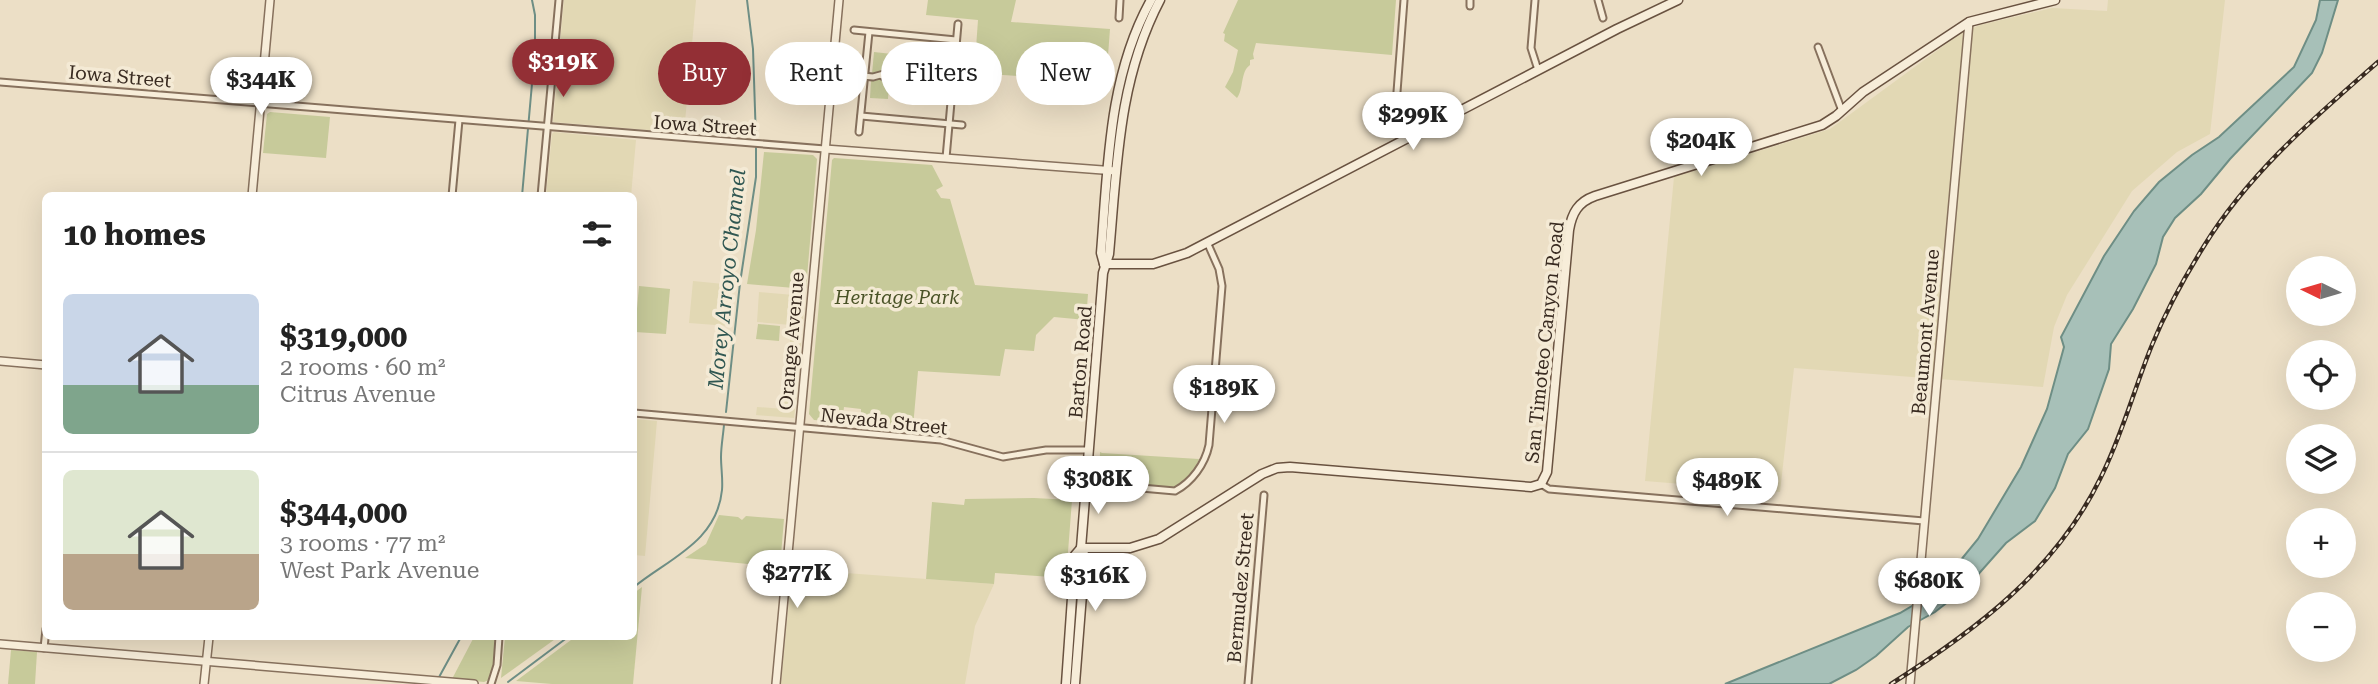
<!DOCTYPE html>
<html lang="en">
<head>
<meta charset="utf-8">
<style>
  body { margin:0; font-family:"Roboto Serif",serif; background:#f2f2f2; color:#222; height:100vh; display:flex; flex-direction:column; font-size:26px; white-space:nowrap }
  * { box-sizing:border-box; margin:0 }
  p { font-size:23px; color:#767676 }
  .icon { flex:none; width:38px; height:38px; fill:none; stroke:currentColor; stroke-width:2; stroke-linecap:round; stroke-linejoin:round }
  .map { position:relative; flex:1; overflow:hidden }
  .sheet { position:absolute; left:42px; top:192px; width:595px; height:448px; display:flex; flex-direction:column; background:#fff; border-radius:10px; box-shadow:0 7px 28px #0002 }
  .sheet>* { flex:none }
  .hud { position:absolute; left:658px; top:42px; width:665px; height:63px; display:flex; gap:14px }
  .needle { width:46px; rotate:275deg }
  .buttons { position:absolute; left:2286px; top:256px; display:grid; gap:14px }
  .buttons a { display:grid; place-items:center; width:70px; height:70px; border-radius:50%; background:#fff; box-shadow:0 7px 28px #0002; font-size:35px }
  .price { position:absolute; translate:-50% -60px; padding:0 16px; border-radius:24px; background:#fff; color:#222; font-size:23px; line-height:46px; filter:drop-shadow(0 2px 4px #0008) }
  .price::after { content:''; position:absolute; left:50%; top:42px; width:21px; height:16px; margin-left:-10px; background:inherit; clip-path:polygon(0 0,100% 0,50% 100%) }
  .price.on { background:#932f35; color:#fff }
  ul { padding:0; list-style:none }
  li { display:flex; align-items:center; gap:21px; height:175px; padding:0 21px }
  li+li { border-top:2px solid #e0e0e0 }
  li span { display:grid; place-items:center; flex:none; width:196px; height:140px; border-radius:10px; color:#555 }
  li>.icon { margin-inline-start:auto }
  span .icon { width:84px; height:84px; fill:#fffc; stroke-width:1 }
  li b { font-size:30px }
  h2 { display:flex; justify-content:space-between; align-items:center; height:84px; padding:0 21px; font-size:30px }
  .pill { padding:0 24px; border-radius:32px; background:#fff; box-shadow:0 7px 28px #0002; font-size:24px; line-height:63px }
  .pill.on { background:#932f35; color:#fff }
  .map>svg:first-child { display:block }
</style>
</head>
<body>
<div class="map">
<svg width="2378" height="684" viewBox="0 0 2378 684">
  <rect width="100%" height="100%" fill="#ecdfc6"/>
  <!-- farmland -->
  <g fill="#e2d8b4">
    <path d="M 564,0 L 696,0 L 684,133 L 553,122 Z"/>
    <path d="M 2108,0 L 2225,0 L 2210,134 L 2177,152 L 2132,191 L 2067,295 L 2054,327 L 2043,387 L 1794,368 L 1780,492 L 1645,481 L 1674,177 L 1830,129 L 1961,33 L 1980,25 L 2052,8 L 2107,11 Z"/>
    <path d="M 554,132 L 636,140 L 631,196 L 546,196 L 552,134 Z"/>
    <path d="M 693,281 L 734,285 L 729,326 L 689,323 Z"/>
    <path d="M 759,292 L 805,296 L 802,326 L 757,322 Z"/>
    <path d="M 791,331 L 802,332 L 797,386 L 786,385 Z"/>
    <path d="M 786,391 L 797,392 L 794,418 L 756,415 L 757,407 L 784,409 Z"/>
    <path d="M 634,419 L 657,421 L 645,556 L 634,555 Z"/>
    <path d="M 792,569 L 994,584 L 975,626 L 965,684 L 781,684 Z"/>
  </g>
  <!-- green -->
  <g fill="#c7ca9a">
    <path d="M 928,0 L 1016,0 L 1011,22 L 1110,29 L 1106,82 L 974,73 L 973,71 L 957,69 L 958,61 L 975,62 L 978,20 L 926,15 Z"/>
    <path d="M 1238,0 L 1396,0 L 1392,55 L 1256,43 L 1253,54 L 1254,59 L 1250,60 L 1250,65 C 1240,72 1244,89 1237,98 L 1225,87 L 1233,72 L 1238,50 L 1224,41 L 1225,34 L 1223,33 Z"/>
    <path d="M 874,52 L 892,54 L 890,70 L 872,74 Z"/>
    <path d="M 882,79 L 889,83 L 888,99 L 870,98 L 871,81 Z"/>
    <path d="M 270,112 L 330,117 L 326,158 L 263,153 L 267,114 Z"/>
    <path d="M 764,152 L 813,155 L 817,159 L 806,289 L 747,284 L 756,230 Z"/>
    <path d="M 834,158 L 932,165 L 943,186 L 936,190 L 941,198 L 950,199 L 975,285 L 1088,294 L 1086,320 L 1054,317 L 1036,335 L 1034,351 L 1005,349 L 1000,376 L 918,371 L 913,427 L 861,423 L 861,409 L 844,407 L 842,422 L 814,420 L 809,414 L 832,160 Z"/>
    <path d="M 639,286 L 670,289 L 666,334 L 635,332 Z"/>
    <path d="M 758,324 L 780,326 L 779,341 L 756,339 Z"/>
    <path d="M 1100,452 L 1102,453 L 1199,459 C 1195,472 1184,484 1171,488 L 1099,481 Z"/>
    <path d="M 1034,498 L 1072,500 L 1066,578 L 995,573 L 994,584 L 926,579 L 932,502 L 964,505 L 965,499 Z"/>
    <path d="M 719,515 L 738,517 L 742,520 L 746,516 L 784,519 L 780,567 L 685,558 L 706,544 Z"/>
    <path d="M 642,587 L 633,684 L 552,684 L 516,681 L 575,637 L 634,637 L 634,593 Z"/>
    <path d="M 474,637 L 497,637 L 491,679 L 484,682 L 452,679 Z"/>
    <path d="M 505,637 L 558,637 L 501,678 Z"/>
    <path d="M 11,650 L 37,652 L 35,684 L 8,684 Z"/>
  </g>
  <!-- water -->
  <path fill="#a7c0b8" stroke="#6e8e85" stroke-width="2" d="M 2320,0 L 2338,0 L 2322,53 L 2312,73 L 2230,159 L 2201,194 L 2175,218 L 2163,237 L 2156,264 L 2133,309 L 2111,344 L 2109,369 L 2088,429 L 2068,454 L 2055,488 L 2035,521 L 2006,543 L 1967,587 L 1935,612 L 1908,627 L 1876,656 L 1856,670 L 1829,684 L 1725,684 L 1900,613 L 1927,597 L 1938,588 L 1978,539 L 2021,467 L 2047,409 L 2064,347 L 2061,337 L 2104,256 L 2134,211 L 2159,182 L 2192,155 L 2219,137 L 2294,67 L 2316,20 Z"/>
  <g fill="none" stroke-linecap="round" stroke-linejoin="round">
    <!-- stream -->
    <g stroke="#6e8e85" stroke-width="2">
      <path d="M 747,0 L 753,49 L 756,140"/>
      <path d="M 522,196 L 535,50 L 535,15 L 532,0"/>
      <path d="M 726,412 L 740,283 L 756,177 L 756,148"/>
      <path d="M 634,587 C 668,559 717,542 722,490 C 723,479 721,468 721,457 C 721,447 723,436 724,425"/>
      <path d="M 438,679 L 461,637"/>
      <path d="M 508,682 L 568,637"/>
    </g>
    <defs>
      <g id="minor">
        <path d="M 1404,0 L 1396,105 L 1398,116 L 1407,139"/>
        <path d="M 1535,0 L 1531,48 L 1538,70"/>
        <path d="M 1598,0 L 1603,18"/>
        <path d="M 1470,6 L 1470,0"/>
        <path d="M 1119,18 L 1120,0"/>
        <path d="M 854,30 L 956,40"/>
        <path d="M 1818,47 L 1842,111"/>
        <path d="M 832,73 L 873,77 L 891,72 L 953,78"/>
        <path d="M 882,76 L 892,80 L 952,86"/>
        <path d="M 0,82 L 825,149"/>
        <path d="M 861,116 L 962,125"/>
        <path d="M 859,132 L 869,32"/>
        <path d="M 946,158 L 958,24"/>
        <path d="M 452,196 L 459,120"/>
        <path d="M 541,196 L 559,0"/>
        <path d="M 634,413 L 941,440 L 1003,457 L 1046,450 L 1088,450"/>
        <path d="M 1085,483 L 1175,491 C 1192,482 1205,464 1209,445 L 1222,286 L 1219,269 L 1207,242"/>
        <path d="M 1541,484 L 1549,489 L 1924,521"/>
        <path d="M 44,648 L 46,629"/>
        <path d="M 491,684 L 497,665 L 499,637"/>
        <path d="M 1248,684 L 1264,495"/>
      </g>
      <g id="tertiary">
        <path d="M 825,149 L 1116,171"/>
        <path d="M 252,196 L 270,0"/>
        <path d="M 0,361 L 46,365"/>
        <path d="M 0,644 L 474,684"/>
        <path d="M 204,684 L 209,637"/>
        <path d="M 776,684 L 839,0"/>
        <path d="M 1910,684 L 1969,22"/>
      </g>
      <g id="secondary">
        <path d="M 1104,264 L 1153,264 L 1187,253 L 1617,29 L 1678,0"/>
        <path d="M 1104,264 L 1101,253 C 1108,168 1108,77 1151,0"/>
        <path d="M 1081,548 L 1130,548 L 1159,539 L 1262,474 L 1277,468 L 1290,467 L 1531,487 L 1541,484 L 1547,472 L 1569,230 C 1572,213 1578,202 1595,196 L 1822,125 L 1836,116 L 1863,92 L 1969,22 L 2055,0"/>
        <path d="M 1066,684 L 1075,555 L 1081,548"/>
        <path d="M 1075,684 L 1085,556 L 1081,548 L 1103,273 L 1109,254 C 1117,166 1118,80 1160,0"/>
      </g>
    </defs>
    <!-- minor casing -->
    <use href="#minor" stroke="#87715d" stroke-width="9"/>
    <!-- tertiary casing -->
    <use href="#tertiary" stroke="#87715d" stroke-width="10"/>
    <!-- secondary casing -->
    <use href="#secondary" stroke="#695240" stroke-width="11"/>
    <!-- minor -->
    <use href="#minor" stroke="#f7edd9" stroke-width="5"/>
    <!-- tertiary -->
    <use href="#tertiary" stroke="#f7edd9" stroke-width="7"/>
    <!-- secondary -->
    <use href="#secondary" stroke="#f7edd9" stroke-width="8"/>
    <defs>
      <path id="rail" d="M 1891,684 C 1976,630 2055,571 2100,479 C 2122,436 2134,389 2152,345 C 2166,311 2184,278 2204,246 C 2249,173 2314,118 2378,62"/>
    </defs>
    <!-- rail casing -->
    <use href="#rail" stroke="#382a20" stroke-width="4.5"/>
    <!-- rail -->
    <use href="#rail" stroke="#f4ead5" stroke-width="2" stroke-dasharray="5" stroke-linecap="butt"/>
  </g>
  <g text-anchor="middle" stroke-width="7" stroke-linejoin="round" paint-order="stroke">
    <!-- street labels -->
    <g font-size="19" fill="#382a20" stroke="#f4ead5">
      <text transform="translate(120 76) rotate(5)" y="7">Iowa Street</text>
      <text transform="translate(705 125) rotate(4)" y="7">Iowa Street</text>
      <text transform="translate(1925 332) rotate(-85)" y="7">Beaumont Avenue</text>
      <text transform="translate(791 341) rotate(-85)" y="7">Orange Avenue</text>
      <text transform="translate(1544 342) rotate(-84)" y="7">San Timoteo Canyon Road</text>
      <text transform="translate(1080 362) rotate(-85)" y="7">Barton Road</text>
      <text transform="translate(884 421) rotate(6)" y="7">Nevada Street</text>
      <text transform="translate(1240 588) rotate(-85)" y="7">Bermudez Street</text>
    </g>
    <!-- park labels -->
    <g font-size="19" font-style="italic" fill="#4a5327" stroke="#f4ead5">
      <text x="897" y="304">Heritage Park</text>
    </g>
    <!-- water labels -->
    <g font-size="21" font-style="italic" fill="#305752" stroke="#f4ead5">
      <text transform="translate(727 279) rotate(-84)" y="7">Morey Arroyo Channel</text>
    </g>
  </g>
</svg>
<div class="buttons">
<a><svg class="needle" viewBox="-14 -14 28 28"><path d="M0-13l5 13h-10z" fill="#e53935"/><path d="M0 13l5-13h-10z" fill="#767676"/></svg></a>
<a><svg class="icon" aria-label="locate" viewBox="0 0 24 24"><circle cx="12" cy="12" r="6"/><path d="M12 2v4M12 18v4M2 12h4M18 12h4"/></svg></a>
<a><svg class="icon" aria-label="layers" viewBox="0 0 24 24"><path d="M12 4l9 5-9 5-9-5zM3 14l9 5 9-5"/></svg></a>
<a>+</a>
<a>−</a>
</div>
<b class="price on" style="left:563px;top:99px">$319K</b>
<b class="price" style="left:261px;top:117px">$344K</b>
<b class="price" style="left:1413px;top:152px">$299K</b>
<b class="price" style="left:1701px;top:178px">$204K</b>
<b class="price" style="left:1224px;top:425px">$189K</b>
<b class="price" style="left:1098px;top:516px">$308K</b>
<b class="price" style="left:1727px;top:518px">$489K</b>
<b class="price" style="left:797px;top:610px">$277K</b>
<b class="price" style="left:1095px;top:613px">$316K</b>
<b class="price" style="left:1929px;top:618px">$680K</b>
<div class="hud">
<a class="pill on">Buy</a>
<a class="pill">Rent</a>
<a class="pill">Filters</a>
<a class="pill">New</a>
</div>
<section class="sheet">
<h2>10 homes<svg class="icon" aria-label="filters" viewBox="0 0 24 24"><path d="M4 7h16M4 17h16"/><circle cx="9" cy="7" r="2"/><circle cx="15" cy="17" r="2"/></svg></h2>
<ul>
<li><span style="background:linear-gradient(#c9d6e8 65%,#7fa58c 0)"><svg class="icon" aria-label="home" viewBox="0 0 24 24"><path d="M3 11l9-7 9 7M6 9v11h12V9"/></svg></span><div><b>$319,000</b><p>2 rooms · 60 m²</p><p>Citrus Avenue</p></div></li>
<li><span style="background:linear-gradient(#dfe7d0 60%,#b9a48a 0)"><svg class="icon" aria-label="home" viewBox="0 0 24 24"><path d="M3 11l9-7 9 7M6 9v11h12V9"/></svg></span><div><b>$344,000</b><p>3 rooms · 77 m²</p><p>West Park Avenue</p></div></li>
</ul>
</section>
</div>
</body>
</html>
